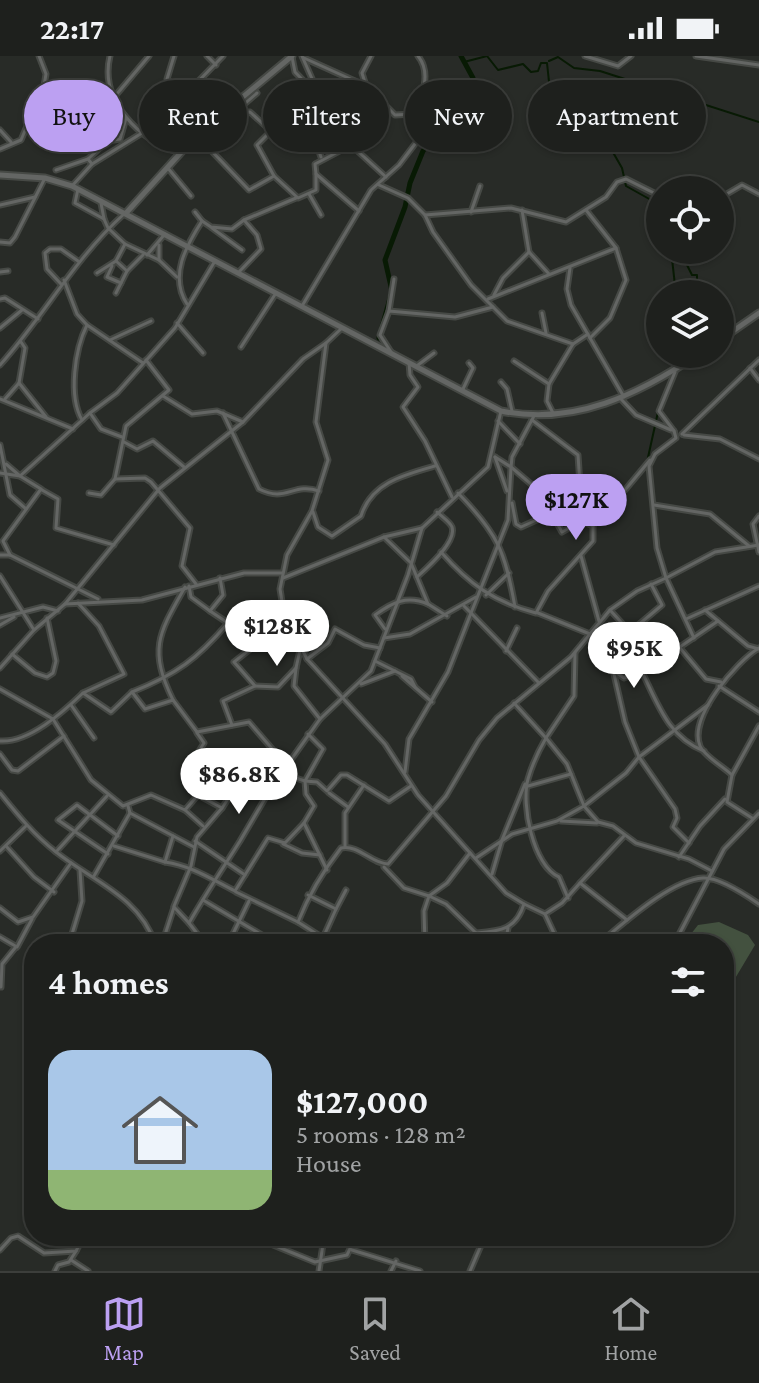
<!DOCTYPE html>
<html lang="en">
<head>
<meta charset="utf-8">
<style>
  body { margin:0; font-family:"Crimson Pro",serif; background:#2b2d2a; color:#f1f3f6; height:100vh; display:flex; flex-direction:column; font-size:30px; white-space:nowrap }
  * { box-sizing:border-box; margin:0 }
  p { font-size:26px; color:#a1a3a4 }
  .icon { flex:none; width:44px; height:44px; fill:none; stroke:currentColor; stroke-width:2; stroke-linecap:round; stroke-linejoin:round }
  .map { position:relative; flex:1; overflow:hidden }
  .sheet { position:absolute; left:24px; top:878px; width:710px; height:312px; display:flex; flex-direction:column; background:#1e201d; border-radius:32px; box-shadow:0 2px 6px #0004,0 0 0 2px #3c3e3b }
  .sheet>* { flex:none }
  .banner { position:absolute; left:24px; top:24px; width:712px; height:72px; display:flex; gap:16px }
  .fabs { position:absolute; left:646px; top:120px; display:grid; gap:16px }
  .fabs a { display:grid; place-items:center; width:88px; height:88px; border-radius:50%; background:#1e201d; box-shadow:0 2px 6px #0004,0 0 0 2px #3c3e3b; font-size:40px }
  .price { position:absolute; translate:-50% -68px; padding:0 18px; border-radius:28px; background:#fff; color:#222; font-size:26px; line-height:52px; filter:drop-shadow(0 2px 4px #0008) }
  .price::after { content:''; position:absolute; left:50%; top:48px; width:24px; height:18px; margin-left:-12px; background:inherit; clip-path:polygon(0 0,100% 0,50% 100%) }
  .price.active { background:#bca0f2; color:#111 }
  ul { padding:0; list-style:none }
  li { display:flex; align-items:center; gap:24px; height:200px; padding:0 24px }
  li span { display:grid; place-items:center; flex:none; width:224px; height:160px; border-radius:24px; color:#555 }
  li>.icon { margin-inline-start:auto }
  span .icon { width:96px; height:96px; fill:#fffc; stroke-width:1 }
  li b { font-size:34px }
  h2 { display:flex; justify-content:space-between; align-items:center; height:96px; padding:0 24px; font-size:34px }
  .tag { padding:0 28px; border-radius:36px; background:#1e201d; box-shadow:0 2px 6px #0004,0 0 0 2px #3c3e3b; font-size:28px; line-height:72px }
  .tag.active { background:#bca0f2; color:#111 }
  .status { display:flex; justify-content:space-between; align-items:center; height:56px; padding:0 40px; background:#1e201d; direction:ltr }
  .status svg { height:22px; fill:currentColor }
  .menu { display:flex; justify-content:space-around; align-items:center; height:112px; border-top:2px solid #3c3e3b; background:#1e201d; font-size:22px; color:#a1a3a4 }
  .menu a { display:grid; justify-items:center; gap:4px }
  .menu .active { color:#bca0f2 }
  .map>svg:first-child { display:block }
</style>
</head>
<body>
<div class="status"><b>22:17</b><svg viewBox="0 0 49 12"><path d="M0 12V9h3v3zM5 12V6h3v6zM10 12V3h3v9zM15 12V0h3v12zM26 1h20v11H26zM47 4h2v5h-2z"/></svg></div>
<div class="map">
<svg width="759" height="1215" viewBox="0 0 759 1215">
  <rect width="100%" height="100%" fill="#282b27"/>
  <!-- green -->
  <path fill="#43513f" d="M 719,866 L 748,879 L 755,889 L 724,941 L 724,888 L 683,888 L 698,869 Z"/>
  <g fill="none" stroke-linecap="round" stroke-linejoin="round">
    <!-- stream -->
    <g stroke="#081a04" stroke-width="2">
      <path d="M 549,5 L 558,1 L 574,12 L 600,15 L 759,66"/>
      <path d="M 464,6 L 487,0 L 498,14 L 523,8 L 531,16 L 538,15 L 541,7 L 547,7 L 550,35 L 597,80 L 603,79 L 622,112 L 626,130 L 660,149"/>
      <path d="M 671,194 L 676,238"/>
      <path d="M 690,194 L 686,196 L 687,209 L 692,219 L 697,219 L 697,238"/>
      <path d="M 675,312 L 678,298"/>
      <path d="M 661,346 L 672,318"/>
      <path d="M 647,406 L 658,356"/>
    </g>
    <!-- river -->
    <path stroke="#081a04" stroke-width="5" d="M 379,282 L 392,235 L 385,204 L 405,151 L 410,127 L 423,95 L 472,34 L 473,22 L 461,0"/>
    <defs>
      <g id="minor">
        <path d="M 110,0 C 99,45 139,84 180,97"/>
        <path d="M 174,0 L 167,23 L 213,64"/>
        <path d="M 207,0 L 216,9"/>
        <path d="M 302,0 L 320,41 L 319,58 L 297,49 L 257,89 L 274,120 L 298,142 L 316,134 L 316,118"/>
        <path d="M 371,0 L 362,17 L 366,30 L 395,59 L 414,58"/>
        <path d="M 585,0 L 618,10 L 631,0"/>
        <path d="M 696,0 L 759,9"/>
        <path d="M 292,1 L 295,16 L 317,39"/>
        <path d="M 304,2 L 366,30"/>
        <path d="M 257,37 L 202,85 L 249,134 L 274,120"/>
        <path d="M 116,39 L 149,0"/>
        <path d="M 184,40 L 223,0"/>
        <path d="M 233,57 L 250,56 L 271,75"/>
        <path d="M 70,67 L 93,52 L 107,57 L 116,51"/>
        <path d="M 0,74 L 11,86"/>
        <path d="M 165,92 L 173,60"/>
        <path d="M 0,93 L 21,84 L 44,30 L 46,18 L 39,0"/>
        <path d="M 321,101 L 316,87 L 319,58 L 351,89"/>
        <path d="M 92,108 L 142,77"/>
        <path d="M 167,111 L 191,140"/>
        <path d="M 56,114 L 88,103"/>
        <path d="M 379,129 L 408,142 L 425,159 L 433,176 L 471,229 L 507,265 L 573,288 L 588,278"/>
        <path d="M 72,130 L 92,108 L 88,103 L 107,85 L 120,83 L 126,62"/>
        <path d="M 78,133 L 75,147 L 104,163 L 108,172 L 125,188 L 116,205 L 97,217"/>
        <path d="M 309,138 L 321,159"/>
        <path d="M 720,142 L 742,129 L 759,138"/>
        <path d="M 101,147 L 104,163"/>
        <path d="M 0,149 L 35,141"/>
        <path d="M 522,154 L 529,196 L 549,218"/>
        <path d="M 586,154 L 616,192 L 626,224 L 610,262 L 590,282"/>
        <path d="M 359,155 L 316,118 L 315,108 L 351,89 L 386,121"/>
        <path d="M 471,156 L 480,130"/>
        <path d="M 425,159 L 511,152 L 566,166 L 606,141 L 617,126 L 626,123 L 660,140"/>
        <path d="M 202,165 L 211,171 L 232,173 L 244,164 L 296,142"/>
        <path d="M 212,172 L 242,194"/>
        <path d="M 0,186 L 10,187 L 15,181 L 45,122"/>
        <path d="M 125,188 L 159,204"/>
        <path d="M 159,189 L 159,204 L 177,221"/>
        <path d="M 147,199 L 165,178"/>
        <path d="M 116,205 L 127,215"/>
        <path d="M 112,210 L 107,221 L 121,227"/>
        <path d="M 570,212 L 567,233 L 571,249 L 624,341"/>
        <path d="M 0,216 L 8,215"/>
        <path d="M 238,217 L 261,193 L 257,179 L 244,164"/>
        <path d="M 64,224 L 77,258 L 87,269 C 75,293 68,340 82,364"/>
        <path d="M 61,228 L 47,213 L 45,197 L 50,193 L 61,193 L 78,205"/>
        <path d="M 116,237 L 127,215 L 143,199"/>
        <path d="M 494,239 L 503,222 L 529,196"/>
        <path d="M 0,243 L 5,242 L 38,263"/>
        <path d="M 488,243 L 616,192"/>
        <path d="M 187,248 C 169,220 186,190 202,165 L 195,156"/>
        <path d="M 302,250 L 371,134 L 399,109 L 421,80 L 414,58 C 422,40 432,17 418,0"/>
        <path d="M 389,255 L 394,223"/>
        <path d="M 542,257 L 546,277"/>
        <path d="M 177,267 L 203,297"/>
        <path d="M 87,269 L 143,307"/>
        <path d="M 0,272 L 22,254"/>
        <path d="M 342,272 L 326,287 L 316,366 L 328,404 L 312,455 L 287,499 L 280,533 L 284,558 L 307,603 L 385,688 L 418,739 L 506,837 L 524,848"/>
        <path d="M 110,284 L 151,265"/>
        <path d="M 241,291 L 276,237"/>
        <path d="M 391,296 L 380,279 L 389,255 L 455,261 L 493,251"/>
        <path d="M 514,305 L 549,328 L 547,345 L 553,357"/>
        <path d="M 409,307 L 410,319 L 418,331 L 403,351 L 425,385 L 452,441"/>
        <path d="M 0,309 C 44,260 74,203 124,158"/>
        <path d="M 418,309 L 434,297"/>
        <path d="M 750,312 L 759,324"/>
        <path d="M 501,326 L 507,333 L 512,355"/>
        <path d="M 19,327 L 46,361"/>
        <path d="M 549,328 L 573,288"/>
        <path d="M 462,335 L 473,312 L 469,307"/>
        <path d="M 163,340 L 192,358 L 217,355 L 243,366"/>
        <path d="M 0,343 L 73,373"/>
        <path d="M 5,343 L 19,327 L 25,292 L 21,286"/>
        <path d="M 621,343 L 636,359 L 671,374"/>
        <path d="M 90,357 L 101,373 L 122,381"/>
        <path d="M 223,357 L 259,433 C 286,447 293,426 319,435"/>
        <path d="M 534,360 L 512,401 L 511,411 L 565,457 L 582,465 L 595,456"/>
        <path d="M 532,364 L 578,399 L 580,429"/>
        <path d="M 498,365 L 520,388"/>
        <path d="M 674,375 L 659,355 L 675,316"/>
        <path d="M 682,378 L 759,304"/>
        <path d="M 684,379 L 720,383 L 759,403"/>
        <path d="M 124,386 L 137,393 L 153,385 L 184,411"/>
        <path d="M 0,389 L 10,439 L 26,453"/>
        <path d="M 495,401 L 511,411 L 508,464 L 471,557 L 538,626"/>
        <path d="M 495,401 L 507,435"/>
        <path d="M 6,408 L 20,420 L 90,357 L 117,337 L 175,272 L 215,205"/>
        <path d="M 0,417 L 20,420 L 41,433 L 3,485 L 10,499"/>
        <path d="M 115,423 L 145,422 L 151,426 L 190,472 L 182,510 L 196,528"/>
        <path d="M 42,434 L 58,443 L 56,472 L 114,489"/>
        <path d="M 89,437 L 101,439 L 115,423 L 126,370 L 169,334 L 146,304"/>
        <path d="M 458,437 C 498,478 505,495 515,551"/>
        <path d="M 512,447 L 516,468 L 521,471 L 552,457 L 595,455"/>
        <path d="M 654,449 L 710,458 L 749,490"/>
        <path d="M 313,456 L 318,471 L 332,480 L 361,460 C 371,427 403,419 435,410"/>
        <path d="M 552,458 L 562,476 L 582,465 L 593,470"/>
        <path d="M 759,460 L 753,468 L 759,496"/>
        <path d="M 384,481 L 411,507 L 428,548 L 447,560"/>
        <path d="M 441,496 C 469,528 494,546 536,557 L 548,535 L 593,485 L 593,464 L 598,454 L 625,434 L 650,404"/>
        <path d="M 0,499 L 10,499 L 98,543"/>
        <path d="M 581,500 L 599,565"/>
        <path d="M 0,520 L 34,574"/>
        <path d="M 417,521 C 427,512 457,486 452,471 C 450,466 441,460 437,456"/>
        <path d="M 283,522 L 384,481 L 422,472"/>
        <path d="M 189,530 L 191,541 L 210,555 L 223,539 L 220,522"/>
        <path d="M 486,539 L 509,517"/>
        <path d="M 78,547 L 99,570 L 124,618 L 83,637"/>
        <path d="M 65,548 L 160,432 L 243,366 L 303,303 L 326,287"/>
        <path d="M 610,554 L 630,576 L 650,609"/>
        <path d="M 705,554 L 748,590 L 759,593"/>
        <path d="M 538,557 L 590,578 L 614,615 L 624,622 L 646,614 L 718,565"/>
        <path d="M 0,562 L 43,551 L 58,555"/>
        <path d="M 686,563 L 759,530"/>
        <path d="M 228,567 L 234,565 L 249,574"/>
        <path d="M 0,569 L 14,561"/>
        <path d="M 385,573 L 375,559 C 393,546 407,539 428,548"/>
        <path d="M 630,576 L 662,549 L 651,528"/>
        <path d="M 384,582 L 410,578 L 476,541"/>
        <path d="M 694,582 L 666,522 L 715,496 L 759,489"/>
        <path d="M 680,592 L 706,623 L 721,626"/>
        <path d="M 506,595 L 517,572"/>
        <path d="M 575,597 L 574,640 L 546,682 L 567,708 L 584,750 L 626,717 L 639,701 L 708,649"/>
        <path d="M 12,598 L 35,617 L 47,621 L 53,617 L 56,605 L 47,562"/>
        <path d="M 307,603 L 328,587 L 335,573 L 364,589 L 380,592"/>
        <path d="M 375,605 L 411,623 L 415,631"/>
        <path d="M 0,612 L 34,574 L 65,548 L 142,544 L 244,517 L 282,517"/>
        <path d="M 296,612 L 294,630 L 320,663"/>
        <path d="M 642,616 C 658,648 668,681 704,695"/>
        <path d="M 614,618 L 625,666 L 639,701 L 675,753 L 677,762 L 673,771 L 689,787"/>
        <path d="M 402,620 L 432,646"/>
        <path d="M 361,628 L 395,615"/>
        <path d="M 255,630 L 278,631 L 296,612 L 300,594"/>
        <path d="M 719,630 L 759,656"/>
        <path d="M 0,633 L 53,663 L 91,724 L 123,750 L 151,739 L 185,754 L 198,739 L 222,752 L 248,713 C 260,707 272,720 283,715 L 320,663 L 371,615 L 408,519 L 422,472 L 488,411 L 501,355"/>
        <path d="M 132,636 C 177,618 197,603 228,567 L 210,555"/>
        <path d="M 173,644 C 148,593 159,577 185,531"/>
        <path d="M 514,647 L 546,682 C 539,694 532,709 528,723 C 521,748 533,810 559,821 L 568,842"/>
        <path d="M 71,649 L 94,682"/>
        <path d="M 232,669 L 223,645 L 255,630 L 234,606 L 258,587 L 249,574 L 268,556 L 288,570"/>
        <path d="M 197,677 L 204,687 L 191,708 L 211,719 L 198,739"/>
        <path d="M 308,678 L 323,693 L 305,725 L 317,726 L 327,735 L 341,719 L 347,719 L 389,745 L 411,730"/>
        <path d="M 0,685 C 29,687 63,656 83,637 L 111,656 L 132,636 L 145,653 L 173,644 L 197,676 L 249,666 L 274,695 L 290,704"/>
        <path d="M 0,698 L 12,714 L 18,715 L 64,680"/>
        <path d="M 405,716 L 409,683 L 448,616 L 471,557 L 464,550"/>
        <path d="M 211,719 L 235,733"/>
        <path d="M 732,719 L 759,670"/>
        <path d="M 528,730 L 571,718"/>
        <path d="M 0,737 C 17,758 34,779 56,796 C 91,824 140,841 155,888"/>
        <path d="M 329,737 L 348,751"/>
        <path d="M 128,750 L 130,757 L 194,791"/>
        <path d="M 185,754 L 203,770"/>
        <path d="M 752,762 L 727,746 L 732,719 C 724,711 704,700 700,690 C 688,661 737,605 759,592"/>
        <path d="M 561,765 L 597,767"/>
        <path d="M 304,767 L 327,814"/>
        <path d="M 195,785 L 245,819"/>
        <path d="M 283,788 L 302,797 L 320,799"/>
        <path d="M 6,790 L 34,821 L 54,836"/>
        <path d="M 114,790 L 165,806 L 173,780"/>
        <path d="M 345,790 L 345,757 L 364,729"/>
        <path d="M 0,795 L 26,770"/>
        <path d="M 56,796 L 107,740"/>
        <path d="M 470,797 L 447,827 L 429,840 L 446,848 L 476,877"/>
        <path d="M 108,798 L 58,764 L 77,749 L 118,780"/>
        <path d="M 679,801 L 700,770 L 725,743"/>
        <path d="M 476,802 L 512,778 L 557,765 L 584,750 L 598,766 L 613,770 L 636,787 L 689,803 L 712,815"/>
        <path d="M 384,811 L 404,832 L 429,840 L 424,855 L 425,888"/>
        <path d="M 492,818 L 502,784 L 525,728"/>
        <path d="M 94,820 L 130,757"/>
        <path d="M 580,827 L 624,780"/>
        <path d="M 236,836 L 298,866"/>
        <path d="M 308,839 L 336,853 L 323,882 L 332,888"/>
        <path d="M 203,844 L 277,888"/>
        <path d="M 174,850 L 191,810 L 197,781 L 222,752"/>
        <path d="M 0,852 L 18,866 L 33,861 L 71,807"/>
        <path d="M 336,853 L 346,834"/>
        <path d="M 545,858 L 562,847 L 580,827 L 627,864"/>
        <path d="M 189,867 L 205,888"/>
        <path d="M 0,881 L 17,891 L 32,863"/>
        <path d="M 69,888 L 82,845 L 80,814"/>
        <path d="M 162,888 L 174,851 L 189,867 C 205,839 223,812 240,785 L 280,717 L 305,725 L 306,738 L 314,750 L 304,767 L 285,787 L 268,782 L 235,835 C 211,823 192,810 165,806"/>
        <path d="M 228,888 L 249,845"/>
        <path d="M 320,888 L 323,882 L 298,866 C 309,838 323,815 341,792 C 358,788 372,808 388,808 L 446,740 L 479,684 L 497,662 L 571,601 L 610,554 L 637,535 L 666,522 L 657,492 L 649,410 L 655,398 L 676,382 L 674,375"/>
        <path d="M 467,888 L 476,877 C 500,875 516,874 524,848 L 545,858 L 559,888"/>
        <path d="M 505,888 L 508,872"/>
        <path d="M 598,888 C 623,868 670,824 703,822 C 719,821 746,839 759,848"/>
        <path d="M 674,888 L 724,793 L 759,757"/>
        <path d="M 1,931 L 2,908 L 15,892"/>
        <path d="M 251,1180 L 315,1206 L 347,1199 L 356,1180"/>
        <path d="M 312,1180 L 323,1188 L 319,1215"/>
        <path d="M 513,1180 L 526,1180"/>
        <path d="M 590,1180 L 596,1180"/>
        <path d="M 600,1180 L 644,1187 L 644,1180"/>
        <path d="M 0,1194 L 11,1182 L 18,1180 L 44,1197 L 76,1195 L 84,1180"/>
        <path d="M 352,1194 L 420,1215"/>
        <path d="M 71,1204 L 88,1215"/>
        <path d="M 55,1215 L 58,1209 L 69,1206 L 76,1195"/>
        <path d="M 391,1215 L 396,1205"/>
        <path d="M 470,1215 L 485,1180"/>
      </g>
      <g id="tertiary">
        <path d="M 0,119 L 45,122 L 72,130 L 501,355 C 575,370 639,338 699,298"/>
        <path d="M 127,156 L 195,81 L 292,0"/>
        <path d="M 720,284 L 759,257"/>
      </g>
    </defs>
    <!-- minor casing -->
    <use href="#minor" stroke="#464945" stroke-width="7"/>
    <!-- tertiary casing -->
    <use href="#tertiary" stroke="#464945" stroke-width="9"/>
    <!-- minor -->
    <use href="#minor" stroke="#646664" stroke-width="3"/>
    <!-- tertiary -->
    <use href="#tertiary" stroke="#646664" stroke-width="5"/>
  </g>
</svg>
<div class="fabs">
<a><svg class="icon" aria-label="locate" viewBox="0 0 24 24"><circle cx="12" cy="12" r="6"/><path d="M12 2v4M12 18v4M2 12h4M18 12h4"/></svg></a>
<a><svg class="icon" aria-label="layers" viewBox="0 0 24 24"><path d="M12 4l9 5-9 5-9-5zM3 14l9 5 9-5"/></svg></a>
</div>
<b class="price active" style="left:576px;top:486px">$127K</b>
<b class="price" style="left:277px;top:612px">$128K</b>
<b class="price" style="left:634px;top:634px">$95K</b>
<b class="price" style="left:239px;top:760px">$86.8K</b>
<div class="banner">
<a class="tag active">Buy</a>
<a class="tag">Rent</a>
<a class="tag">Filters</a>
<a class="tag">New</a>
<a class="tag">Apartment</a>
</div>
<section class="sheet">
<h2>4 homes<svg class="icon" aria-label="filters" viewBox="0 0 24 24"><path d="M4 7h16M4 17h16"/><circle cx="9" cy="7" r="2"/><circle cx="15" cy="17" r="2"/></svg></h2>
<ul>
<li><span style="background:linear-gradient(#a9c7e8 75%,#8fb573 0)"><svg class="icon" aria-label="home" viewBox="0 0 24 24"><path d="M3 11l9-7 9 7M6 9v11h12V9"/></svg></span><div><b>$127,000</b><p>5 rooms · 128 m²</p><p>House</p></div></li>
</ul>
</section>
</div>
<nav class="menu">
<a class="active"><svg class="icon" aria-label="map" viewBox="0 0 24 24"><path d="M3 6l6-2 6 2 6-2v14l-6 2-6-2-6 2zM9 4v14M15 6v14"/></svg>Map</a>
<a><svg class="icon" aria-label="saved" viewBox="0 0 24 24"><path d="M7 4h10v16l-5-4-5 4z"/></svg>Saved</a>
<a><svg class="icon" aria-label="home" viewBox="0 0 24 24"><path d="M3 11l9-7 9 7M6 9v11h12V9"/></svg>Home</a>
</nav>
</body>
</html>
